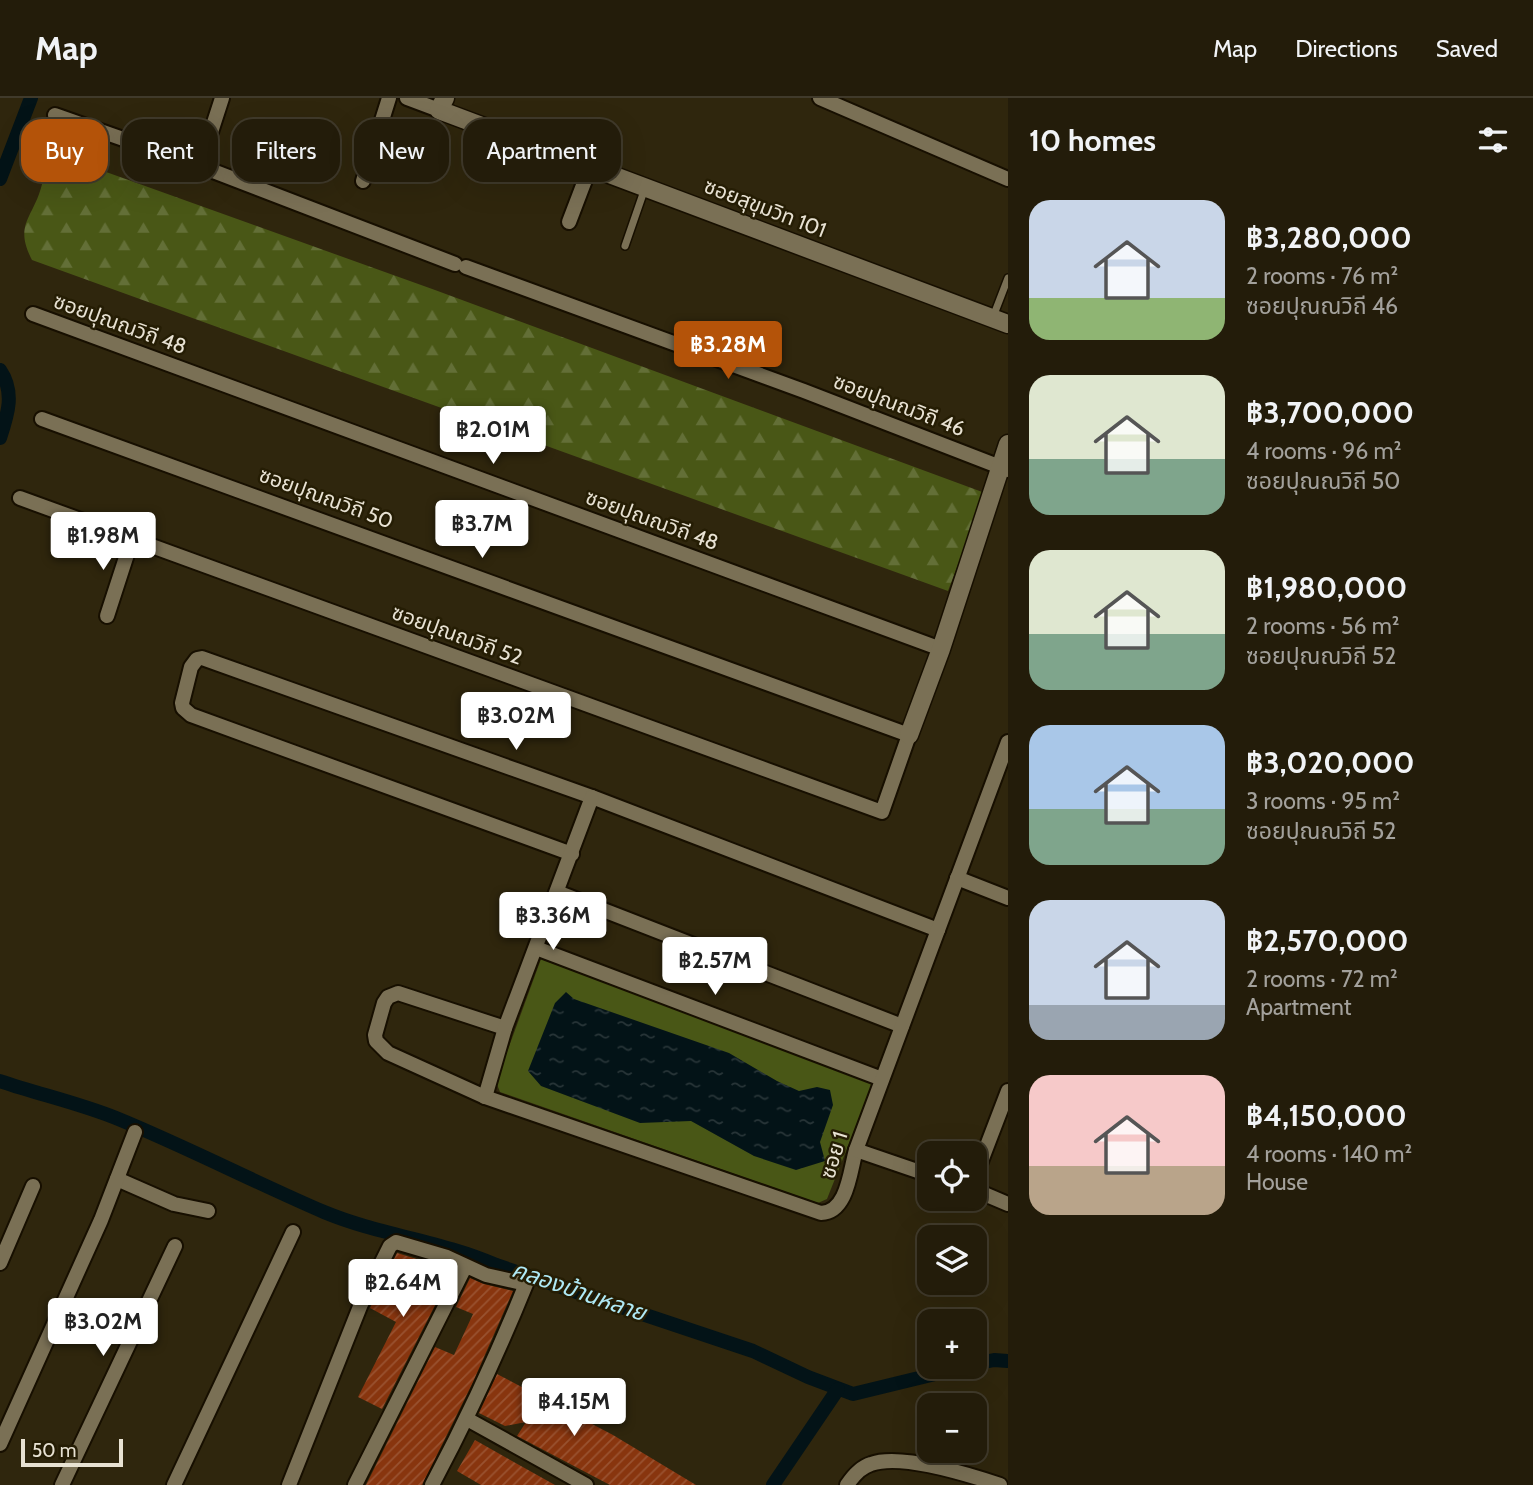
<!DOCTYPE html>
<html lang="en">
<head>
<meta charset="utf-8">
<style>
  body { margin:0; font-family:Cabin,"Noto Sans Thai",sans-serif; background:#2f2918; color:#f1f3f6; height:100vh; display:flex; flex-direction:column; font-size:26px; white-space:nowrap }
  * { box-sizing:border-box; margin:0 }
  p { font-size:23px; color:#a3a19c }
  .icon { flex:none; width:38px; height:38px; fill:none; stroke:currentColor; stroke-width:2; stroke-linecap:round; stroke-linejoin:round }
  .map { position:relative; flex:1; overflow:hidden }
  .sheet { display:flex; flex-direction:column; background:#231c0a; width:525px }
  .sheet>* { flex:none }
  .guide { position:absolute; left:21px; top:21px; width:665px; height:63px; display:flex; gap:14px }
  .buttons { position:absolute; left:917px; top:1043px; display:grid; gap:14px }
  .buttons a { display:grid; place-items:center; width:70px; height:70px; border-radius:14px; background:#231c0a; box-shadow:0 7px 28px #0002,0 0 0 2px #403a2b; font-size:35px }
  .scale { position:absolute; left:21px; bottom:18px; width:102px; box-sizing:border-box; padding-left:7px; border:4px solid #e8e2d3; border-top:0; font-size:19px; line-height:24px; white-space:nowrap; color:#e8e2d3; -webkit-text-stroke:5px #251d04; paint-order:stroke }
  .price { position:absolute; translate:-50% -60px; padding:0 16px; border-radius:7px; background:#fff; color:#222; font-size:23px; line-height:46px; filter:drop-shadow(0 2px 4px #0008) }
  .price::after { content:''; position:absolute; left:50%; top:42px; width:21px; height:16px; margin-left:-10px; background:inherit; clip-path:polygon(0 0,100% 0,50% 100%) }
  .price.on { background:#b45309; color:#fff }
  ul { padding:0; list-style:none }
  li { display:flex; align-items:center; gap:21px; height:175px; padding:0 21px }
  li span { display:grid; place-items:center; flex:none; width:196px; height:140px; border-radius:21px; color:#555 }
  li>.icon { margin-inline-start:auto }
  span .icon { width:84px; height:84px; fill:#fffc; stroke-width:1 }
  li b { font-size:30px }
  h2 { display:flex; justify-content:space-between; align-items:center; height:84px; padding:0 21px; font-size:30px }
  .pill { padding:0 24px; border-radius:21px; background:#231c0a; box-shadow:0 7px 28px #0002,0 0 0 2px #403a2b; font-size:24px; line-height:63px }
  .pill.on { background:#b45309; color:#fff }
  header { display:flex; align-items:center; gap:42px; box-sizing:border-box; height:98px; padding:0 35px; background:#231c0a; border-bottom:2px solid #403a2b }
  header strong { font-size:33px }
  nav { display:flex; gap:38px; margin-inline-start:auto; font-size:24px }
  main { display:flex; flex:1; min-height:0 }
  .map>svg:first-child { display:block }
</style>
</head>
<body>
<header>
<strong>Map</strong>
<nav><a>Map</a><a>Directions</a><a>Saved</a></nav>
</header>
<main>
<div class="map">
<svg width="1008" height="1387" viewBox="0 0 1008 1387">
  <defs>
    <pattern id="forest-firs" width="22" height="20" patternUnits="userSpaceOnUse" patternTransform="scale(1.75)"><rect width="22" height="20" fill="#495716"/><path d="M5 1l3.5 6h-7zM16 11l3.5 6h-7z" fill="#636f37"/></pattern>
    <pattern id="water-ripples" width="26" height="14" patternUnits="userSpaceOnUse" patternTransform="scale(1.75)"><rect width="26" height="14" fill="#031317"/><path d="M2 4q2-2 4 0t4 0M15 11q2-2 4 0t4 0" fill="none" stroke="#283538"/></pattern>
    <pattern id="building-hatch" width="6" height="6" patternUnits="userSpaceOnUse" patternTransform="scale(1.75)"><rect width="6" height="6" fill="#88350e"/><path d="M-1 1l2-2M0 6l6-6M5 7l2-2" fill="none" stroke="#995230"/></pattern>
  </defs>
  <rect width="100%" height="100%" fill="#2f260d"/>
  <!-- forest -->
  <path fill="url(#forest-firs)" d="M 42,51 L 435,192 L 985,395 L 948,493 L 32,162 C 14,127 32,121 41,90 C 45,79 42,63 42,51 Z"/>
  <!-- park -->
  <path fill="#495716" d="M 541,861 L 873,985 L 827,1101 L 818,1105 L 500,994 L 496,984 Z"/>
  <!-- water -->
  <path fill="url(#water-ripples)" d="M 566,894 L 574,901 L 729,955 L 777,983 L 799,993 L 817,989 L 830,992 L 833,1007 L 820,1044 L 825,1063 L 796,1072 L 754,1058 L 691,1023 L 640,1025 L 541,988 L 528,973 L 555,905 Z"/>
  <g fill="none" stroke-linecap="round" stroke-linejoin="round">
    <!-- canal -->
    <g stroke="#031317" stroke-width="14">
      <path d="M 0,81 L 31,0"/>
      <path d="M 0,272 C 15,294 8,316 0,340"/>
      <path d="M 0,983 C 38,996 79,1005 116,1020 C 187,1049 254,1084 324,1114 C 379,1137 442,1143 496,1167 L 753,1253 L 808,1279 L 853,1296 L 964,1269"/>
      <path d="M 975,1266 L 994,1262 L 1008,1263"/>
      <path d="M 773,1387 L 838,1291"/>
    </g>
  </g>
  <!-- building -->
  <g fill="url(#building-hatch)">
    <path d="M 397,1155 L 453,1172 L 382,1311 L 358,1299 L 396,1224 L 370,1210 Z"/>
    <path d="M 470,1180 L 484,1186 L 513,1193 L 473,1284 L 423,1385 L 422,1387 L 366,1387 L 435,1249 L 454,1257 L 473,1216 L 456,1209 Z"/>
    <path d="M 497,1276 L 613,1337 L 696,1387 L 610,1387 L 517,1338 L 526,1324 L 505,1328 L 479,1315 Z"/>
    <path d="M 475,1342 L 505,1359 L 555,1387 L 481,1387 L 457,1373 Z"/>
  </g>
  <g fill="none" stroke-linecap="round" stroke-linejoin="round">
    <defs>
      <g id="service">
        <path d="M 625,148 L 645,90"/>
        <path d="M 993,219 L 1008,180"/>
      </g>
      <g id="minor">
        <path d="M 407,0 L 439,12"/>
        <path d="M 820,0 L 1008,81"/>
        <path d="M 55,17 L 200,68 L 455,166"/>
        <path d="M 200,68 L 222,0"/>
        <path d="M 363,83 L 389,0"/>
        <path d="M 569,124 L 590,69"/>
        <path d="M 466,169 L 804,293 L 1008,372"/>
        <path d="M 33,216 L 941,551"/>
        <path d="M 20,400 L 882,714 L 909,637 L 42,321"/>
        <path d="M 107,518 L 132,441"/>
        <path d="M 572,756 L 191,617 L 183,610 L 182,605 L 191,569 L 197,561 L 202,560 L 592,699 L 938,832"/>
        <path d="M 957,780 L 1008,800"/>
        <path d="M 557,794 L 902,928"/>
        <path d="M 536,850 L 882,981"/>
        <path d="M 505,930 L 398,895 L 388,899 L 384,905 L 375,937 L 376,943 L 388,955 L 485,999 L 821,1115 C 848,1114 850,1072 856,1052 L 1008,644"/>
        <path d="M 485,999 L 505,930 L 592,699"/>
        <path d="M 856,1052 L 929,1077"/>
        <path d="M 975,1079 L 1008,993"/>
        <path d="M 117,1081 L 174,1106 L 208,1113"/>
        <path d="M 975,1092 L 1008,1106"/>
        <path d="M 0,1165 L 33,1088"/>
        <path d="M 467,1321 L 586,1387"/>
        <path d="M 0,1346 L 101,1122 L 135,1034"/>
        <path d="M 62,1387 L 175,1148"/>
        <path d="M 174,1387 L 293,1134"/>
        <path d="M 289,1387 L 361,1206 L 390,1148 L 396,1144 L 447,1159 L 486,1177 L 526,1186 C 498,1255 467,1321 432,1387"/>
        <path d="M 355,1387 L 465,1169"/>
        <path d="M 847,1387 C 853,1378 861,1369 871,1366 C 901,1355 970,1377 1000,1387"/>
      </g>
      <g id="tertiary">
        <path d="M 445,0 L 439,12 L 1008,226"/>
        <path d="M 909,637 L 941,551 L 1008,346"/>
      </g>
    </defs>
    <!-- service casing -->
    <use href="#service" stroke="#170f00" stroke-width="10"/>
    <!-- minor casing -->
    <use href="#minor" stroke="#170f00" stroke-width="18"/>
    <!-- tertiary casing -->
    <use href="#tertiary" stroke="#170f00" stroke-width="21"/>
    <!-- service -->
    <use href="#service" stroke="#7a7055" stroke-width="7"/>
    <!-- minor -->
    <use href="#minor" stroke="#7a7055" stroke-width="14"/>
    <!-- tertiary -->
    <use href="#tertiary" stroke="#7a7055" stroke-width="18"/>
  </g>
  <g text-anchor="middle" stroke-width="5" stroke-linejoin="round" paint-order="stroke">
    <!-- street labels -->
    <g font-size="21" fill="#e8e2d3" stroke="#251d04">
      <text transform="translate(765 110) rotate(21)" y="7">ซอยสุขุมวิท 101</text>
      <text transform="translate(120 226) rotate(20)" y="7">ซอยปุณณวิถี 48</text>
      <text transform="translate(899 307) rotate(21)" y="7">ซอยปุณณวิถี 46</text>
      <text transform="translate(326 400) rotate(20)" y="7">ซอยปุณณวิถี 50</text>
      <text transform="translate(652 422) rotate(20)" y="7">ซอยปุณณวิถี 48</text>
      <text transform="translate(457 537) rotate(20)" y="7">ซอยปุณณวิถี 52</text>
      <text transform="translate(834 1057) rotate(-73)" y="7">ซอย 1</text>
    </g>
    <!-- water labels -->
    <g font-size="23" font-style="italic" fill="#afe9f5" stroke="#251d04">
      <text transform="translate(579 1193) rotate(19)" y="8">คลองบ้านหลาย</text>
    </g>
  </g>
</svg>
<div class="buttons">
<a><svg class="icon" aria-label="locate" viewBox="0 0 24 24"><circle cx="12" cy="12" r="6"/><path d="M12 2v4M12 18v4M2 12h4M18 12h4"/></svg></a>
<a><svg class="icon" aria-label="layers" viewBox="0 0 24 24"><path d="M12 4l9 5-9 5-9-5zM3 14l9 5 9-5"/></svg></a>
<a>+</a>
<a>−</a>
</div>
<div class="scale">50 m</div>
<b class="price on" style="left:728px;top:283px">฿3.28M</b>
<b class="price" style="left:493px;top:368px">฿2.01M</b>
<b class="price" style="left:482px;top:462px">฿3.7M</b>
<b class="price" style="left:103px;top:474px">฿1.98M</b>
<b class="price" style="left:516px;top:654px">฿3.02M</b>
<b class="price" style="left:553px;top:854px">฿3.36M</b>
<b class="price" style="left:715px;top:899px">฿2.57M</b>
<b class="price" style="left:403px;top:1221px">฿2.64M</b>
<b class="price" style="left:103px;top:1260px">฿3.02M</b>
<b class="price" style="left:574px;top:1340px">฿4.15M</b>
<div class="guide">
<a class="pill on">Buy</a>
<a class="pill">Rent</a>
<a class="pill">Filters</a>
<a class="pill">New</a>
<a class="pill">Apartment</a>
</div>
</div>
<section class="sheet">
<h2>10 homes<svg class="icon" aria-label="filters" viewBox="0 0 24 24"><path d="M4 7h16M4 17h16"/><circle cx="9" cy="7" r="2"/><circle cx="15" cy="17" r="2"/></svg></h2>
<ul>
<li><span style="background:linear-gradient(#c9d6e8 70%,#8fb573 0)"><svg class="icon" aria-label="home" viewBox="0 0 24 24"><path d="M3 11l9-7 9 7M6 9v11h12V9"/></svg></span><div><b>฿3,280,000</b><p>2 rooms · 76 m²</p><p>ซอยปุณณวิถี 46</p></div></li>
<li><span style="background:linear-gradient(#dfe7d0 60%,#7fa58c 0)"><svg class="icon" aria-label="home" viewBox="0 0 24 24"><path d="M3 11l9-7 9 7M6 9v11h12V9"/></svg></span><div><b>฿3,700,000</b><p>4 rooms · 96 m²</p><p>ซอยปุณณวิถี 50</p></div></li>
<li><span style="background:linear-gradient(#dfe7d0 60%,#7fa58c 0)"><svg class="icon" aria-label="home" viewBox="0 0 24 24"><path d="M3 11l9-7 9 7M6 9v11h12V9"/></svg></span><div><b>฿1,980,000</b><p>2 rooms · 56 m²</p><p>ซอยปุณณวิถี 52</p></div></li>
<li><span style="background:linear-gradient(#a9c7e8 60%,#7fa58c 0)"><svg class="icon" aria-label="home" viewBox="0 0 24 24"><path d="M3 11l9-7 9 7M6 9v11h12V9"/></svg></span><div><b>฿3,020,000</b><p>3 rooms · 95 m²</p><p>ซอยปุณณวิถี 52</p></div></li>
<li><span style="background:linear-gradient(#c9d6e8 75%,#9aa5b1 0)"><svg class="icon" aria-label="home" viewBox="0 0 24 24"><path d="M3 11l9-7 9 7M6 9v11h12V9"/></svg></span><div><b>฿2,570,000</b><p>2 rooms · 72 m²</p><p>Apartment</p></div></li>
<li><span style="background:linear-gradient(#f6c9c9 65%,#b9a48a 0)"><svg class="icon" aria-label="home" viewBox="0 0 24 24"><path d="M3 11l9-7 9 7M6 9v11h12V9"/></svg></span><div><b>฿4,150,000</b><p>4 rooms · 140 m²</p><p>House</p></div></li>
</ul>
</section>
</main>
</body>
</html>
